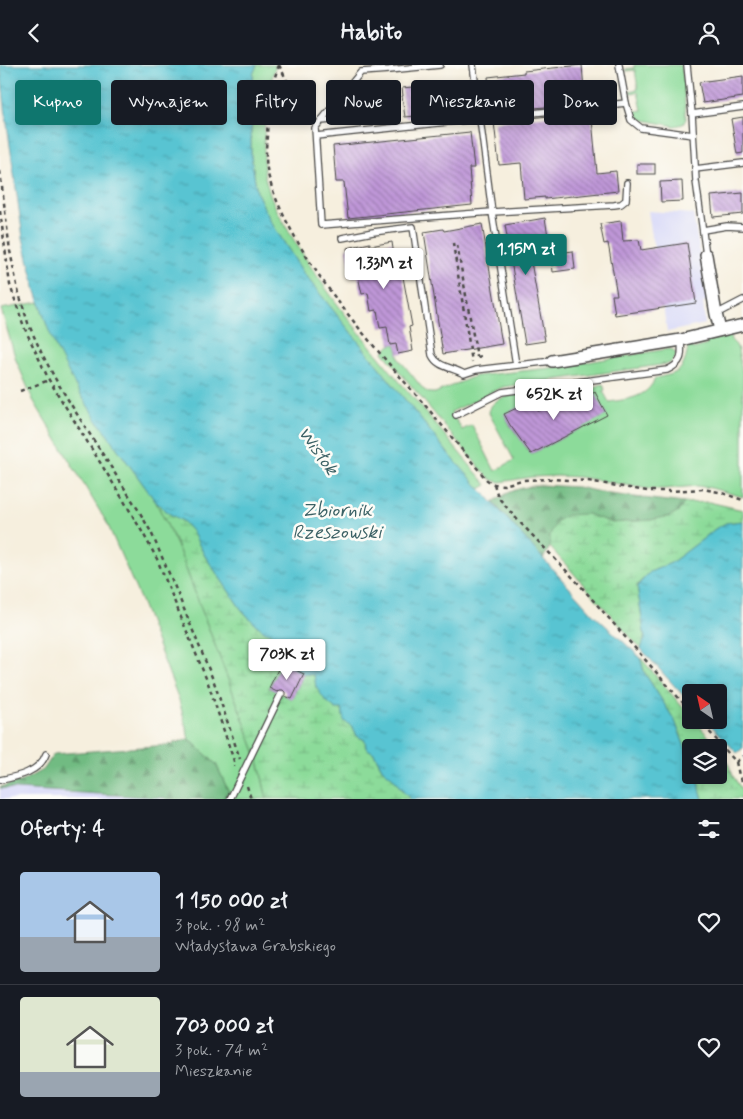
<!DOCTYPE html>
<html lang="pl">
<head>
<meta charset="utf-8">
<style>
  body { margin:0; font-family:Mynerve,sans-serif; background:#242831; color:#f1f3f6; height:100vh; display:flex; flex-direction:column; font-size:19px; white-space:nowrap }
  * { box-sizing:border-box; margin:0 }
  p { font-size:16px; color:#9ea1a6 }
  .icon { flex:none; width:28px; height:28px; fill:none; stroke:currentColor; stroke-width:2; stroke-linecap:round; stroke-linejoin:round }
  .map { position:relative; height:734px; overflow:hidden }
  .details { display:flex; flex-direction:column; background:#171b24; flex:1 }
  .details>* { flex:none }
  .hud { position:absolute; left:15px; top:15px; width:714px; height:45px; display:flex; gap:10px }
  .needle { width:32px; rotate:326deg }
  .buttons { position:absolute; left:682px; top:619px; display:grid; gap:10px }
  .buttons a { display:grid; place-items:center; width:45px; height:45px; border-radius:5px; background:#171b24; box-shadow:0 2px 8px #0003; font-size:25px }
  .price { position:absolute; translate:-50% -42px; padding:0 11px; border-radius:5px; background:#fff; color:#222; font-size:16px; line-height:32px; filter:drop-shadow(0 1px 2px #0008) }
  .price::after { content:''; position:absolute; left:50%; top:30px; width:15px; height:11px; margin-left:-8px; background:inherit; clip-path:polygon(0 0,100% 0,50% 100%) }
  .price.on { background:#0f766e; color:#fff }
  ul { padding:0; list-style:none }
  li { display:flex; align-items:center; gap:15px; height:125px; padding:0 20px }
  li+li { border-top:1px solid #363941 }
  li span { display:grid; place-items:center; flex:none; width:140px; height:100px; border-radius:5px; color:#555 }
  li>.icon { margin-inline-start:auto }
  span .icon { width:60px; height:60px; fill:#fffc; stroke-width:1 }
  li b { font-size:21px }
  h2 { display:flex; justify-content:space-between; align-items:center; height:60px; padding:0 20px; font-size:21px }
  .pill { padding:0 18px; border-radius:5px; background:#171b24; box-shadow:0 2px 8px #0003; font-size:18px; line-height:45px }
  .pill.on { background:#0f766e; color:#fff }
  header { display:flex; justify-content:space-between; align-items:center; height:65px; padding:0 20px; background:#171b24; font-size:22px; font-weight:700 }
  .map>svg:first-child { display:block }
</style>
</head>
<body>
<header><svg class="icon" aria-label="back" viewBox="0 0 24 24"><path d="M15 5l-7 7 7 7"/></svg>Habito<svg class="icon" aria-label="person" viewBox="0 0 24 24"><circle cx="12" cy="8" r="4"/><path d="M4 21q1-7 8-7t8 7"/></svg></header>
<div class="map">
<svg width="743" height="734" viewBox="0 0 743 734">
  <defs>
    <pattern id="forest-firs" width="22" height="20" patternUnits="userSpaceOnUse" patternTransform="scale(1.25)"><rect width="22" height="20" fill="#71bb82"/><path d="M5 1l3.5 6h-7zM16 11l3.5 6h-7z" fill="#5d986b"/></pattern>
    <pattern id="wetland-marsh" width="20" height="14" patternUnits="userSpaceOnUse" patternTransform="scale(1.25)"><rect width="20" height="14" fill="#8cdb9a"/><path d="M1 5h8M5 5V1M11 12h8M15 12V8" fill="none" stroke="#79bc85"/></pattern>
    <pattern id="water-ripples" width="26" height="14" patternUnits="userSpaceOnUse" patternTransform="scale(1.25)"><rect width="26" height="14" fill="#58c4d2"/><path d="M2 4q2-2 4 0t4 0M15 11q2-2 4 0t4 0" fill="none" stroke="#499fab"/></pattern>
    <pattern id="building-back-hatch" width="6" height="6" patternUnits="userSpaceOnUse" patternTransform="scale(1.25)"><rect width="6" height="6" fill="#bf97d8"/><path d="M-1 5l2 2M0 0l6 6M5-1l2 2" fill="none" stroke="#9b7baf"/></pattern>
  </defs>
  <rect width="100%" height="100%" fill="#fdfcf7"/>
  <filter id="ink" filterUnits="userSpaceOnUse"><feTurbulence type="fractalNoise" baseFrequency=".02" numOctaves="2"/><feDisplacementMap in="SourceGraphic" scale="10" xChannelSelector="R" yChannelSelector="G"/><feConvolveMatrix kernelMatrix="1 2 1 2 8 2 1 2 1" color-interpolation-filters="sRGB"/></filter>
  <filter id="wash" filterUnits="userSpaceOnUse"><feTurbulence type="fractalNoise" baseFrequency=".0096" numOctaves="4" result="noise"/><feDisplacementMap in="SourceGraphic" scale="20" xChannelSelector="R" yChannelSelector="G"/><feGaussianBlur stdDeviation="1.12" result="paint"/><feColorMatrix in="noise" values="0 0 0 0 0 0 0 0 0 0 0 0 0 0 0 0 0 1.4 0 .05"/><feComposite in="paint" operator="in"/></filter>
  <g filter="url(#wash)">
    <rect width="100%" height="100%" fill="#f6efde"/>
    <!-- built -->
    <g fill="#d6d7f8">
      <path d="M 648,146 L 693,149 L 708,236 L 703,237 L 705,259 L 667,267 Z"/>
      <path d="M 0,723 L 166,733 L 166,734 L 0,734 Z"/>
    </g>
    <!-- green -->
    <g fill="#8cdb9a" stroke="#5c8362">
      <path d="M 257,0 L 276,0 C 266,28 264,56 264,86 C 264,96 263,106 266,116 C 272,140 286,162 299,183 C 328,231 364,273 399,316 C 429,350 457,386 487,420 L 480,424 L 447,387 L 304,209 L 271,157 L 257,128 L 251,91 L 251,66 L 254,43 L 253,9 Z"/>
      <path d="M 634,0 L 681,0 L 683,10 L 686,54 L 683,59 L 675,61 L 638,54 L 632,47 L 642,45 L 638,27 L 631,28 L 629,26 L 638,24 L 635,5 L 626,6 L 626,4 L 634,3 Z"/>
      <path d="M 39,237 L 52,273 L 75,320 L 96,354 L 156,437 L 177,480 L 245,659 L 258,695 L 267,734 L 232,734 L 216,699 L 189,674 L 179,635 L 141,536 L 107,458 L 33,335 L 16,295 L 1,244 Z"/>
      <path d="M 730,271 L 731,275 L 736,280 L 738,285 L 743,312 L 743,432 L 711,423 L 697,421 L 664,424 L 648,424 L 579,412 L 557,411 L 531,412 L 501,417 L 495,416 L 489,413 L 484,408 L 383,287 L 390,280 L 396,279 L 399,294 L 424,325 L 430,328 L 435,328 L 475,311 L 550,303 L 668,284 C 680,284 677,296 668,299 L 503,322 L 451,347 L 456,356 L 457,356 L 462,365 L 472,360 L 495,406 L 514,395 L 489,348 C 491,329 519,330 533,328 L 535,339 L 519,342 L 505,350 L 510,360 L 531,389 L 606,350 L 594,328 C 594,322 598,320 603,319 L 605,325 L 603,326 L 609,337 C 629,334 646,333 655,314 C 661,311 666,311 672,309 C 684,305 686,294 688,282 L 692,280 L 693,284 L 707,280 L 706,276 Z"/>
    </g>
    <!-- forest -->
    <g fill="url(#forest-firs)" stroke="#4e7356">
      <path d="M 540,420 L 577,422 L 610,429 L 684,438 L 680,446 L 670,451 L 651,455 L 612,458 L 587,449 L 550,470 L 550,482 L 543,494 L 493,437 C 511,425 518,423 540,420 Z"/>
      <path d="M 189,674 L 216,699 L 232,734 L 166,734 L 166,733 L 0,723 L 0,722 L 22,716 L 44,704 L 54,689 L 167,680 Z"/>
    </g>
    <!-- wetland -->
    <g fill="url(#wetland-marsh)" stroke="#5c8362">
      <path d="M 156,437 L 170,449 L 183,456 L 192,466 L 205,491 L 241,544 L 254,558 L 264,566 L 279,571 L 277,575 C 280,584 277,590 281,598 L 269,623 L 292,634 L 304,609 L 315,610 L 316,623 L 342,644 L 344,656 L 353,662 L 357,671 L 365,675 L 366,683 L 374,688 L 383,705 L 392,712 L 405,729 L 411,734 L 267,734 L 258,695 L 245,659 L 177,480 Z"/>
      <path d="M 709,437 L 743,445 L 743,456 L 726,458 L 715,464 L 703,474 L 671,498 L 650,507 L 637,520 L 645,573 L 641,584 L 550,482 L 550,470 L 556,457 L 566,450 L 587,449 L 612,458 L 651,455 L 670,451 L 679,446 L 684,438 Z"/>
      <path d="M 640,592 L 691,652 L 691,655 L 694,655 L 718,682 L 691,682 L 691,698 L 675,656 L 644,607 Z"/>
      <path d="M 719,684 L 725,691 L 733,711 L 743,727 L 743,734 L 703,734 L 696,710 L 719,710 Z"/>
    </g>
    <!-- water -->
    <g fill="url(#water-ripples)" stroke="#42787e">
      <path d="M 0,0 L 257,0 L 253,9 L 254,43 L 251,66 L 251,91 L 257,128 L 271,157 L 304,209 L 447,387 L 593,549 L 640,592 L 644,607 L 675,656 L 691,698 L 691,710 L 696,710 L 703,734 L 411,734 L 405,729 L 392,712 L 383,705 L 374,688 L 366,683 L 365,675 L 357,671 L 353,662 L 344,656 L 342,644 L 336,644 L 325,635 L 316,622 L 314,610 L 304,609 L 281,598 C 277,590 280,584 277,575 L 279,571 L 273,570 L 264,566 L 254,558 L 241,544 L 205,491 L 192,466 L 183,456 L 170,449 L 156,437 L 96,354 L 75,320 L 56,283 L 47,261 L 36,226 L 23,173 L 7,59 Z"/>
      <path d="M 743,456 L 743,683 L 737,688 L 706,655 L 719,655 L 719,628 L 691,628 L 691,639 L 641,584 L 645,573 L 637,521 L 650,507 L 671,498 L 703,474 L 715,464 L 726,458 Z"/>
    </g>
    <g id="blocks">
      <!-- building -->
      <g fill="url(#building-back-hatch)">
        <path d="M 582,0 L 585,38 L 494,47 L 491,47 L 488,12 L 524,8 L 524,6 Z"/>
        <path d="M 743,11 L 743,32 L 703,38 L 699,17 Z"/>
        <path d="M 466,17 L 469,38 L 468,38 L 469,46 L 405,52 L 402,31 L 403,31 L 402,23 Z"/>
        <path d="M 586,47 L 587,54 L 592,54 L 597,108 L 616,106 L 618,126 L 545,134 L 545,132 L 524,134 L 521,98 L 499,100 L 494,57 Z"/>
        <path d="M 743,52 L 743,88 L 737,89 L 731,54 Z"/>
        <path d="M 470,67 L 474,103 L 469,103 L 472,140 L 348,153 L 344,117 L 336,117 L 333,81 Z"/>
        <rect x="637" y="99" width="18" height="10"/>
        <path d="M 682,116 L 683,136 L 661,137 L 660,117 Z"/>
        <path d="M 743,128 L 743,149 L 713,152 L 711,131 Z"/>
        <path d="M 545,153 L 548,171 L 527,174 L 545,276 L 525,279 L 505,160 Z"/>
        <path d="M 621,156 L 623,176 L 639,175 L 641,185 L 687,178 L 696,238 L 615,250 L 612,230 L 617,230 L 608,178 L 604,179 L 600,159 Z"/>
        <path d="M 482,159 L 502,279 L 443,289 L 424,167 L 443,164 L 444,166 Z"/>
        <path d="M 392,177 L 394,191 L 399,190 L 412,261 L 409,262 L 413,286 L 398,289 L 396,279 L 390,280 L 387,262 L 380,263 L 377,245 L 371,246 L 368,228 L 362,229 L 358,211 L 352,212 L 347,183 L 370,178 L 370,181 Z"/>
        <path d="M 573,186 L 575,204 L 553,207 L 551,189 Z"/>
        <path d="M 595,327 L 607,350 L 531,389 L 510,360 L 504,349 L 519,342 L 535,340 L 538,346 L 556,337 L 570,335 L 572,339 Z"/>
        <path d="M 281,598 L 304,609 L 292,634 L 285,631 L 285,627 L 283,625 L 279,625 L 277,627 L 269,623 Z"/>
      </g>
    </g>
  </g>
  <g filter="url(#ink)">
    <use href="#blocks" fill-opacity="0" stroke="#494846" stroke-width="1"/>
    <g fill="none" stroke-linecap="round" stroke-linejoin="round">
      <defs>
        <g id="lane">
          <path d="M 440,0 L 389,5 L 361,7 L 315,63 L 321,160 L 492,147 L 516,300"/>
          <path d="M 473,0 L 492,147 L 614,140 L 621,139 L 626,135 L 627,118"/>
          <path d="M 619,0 L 626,38"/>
          <path d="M 687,0 L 692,49 L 696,116 L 706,190"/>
          <path d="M 331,45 L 381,39"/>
          <path d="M 692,49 L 743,42"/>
          <path d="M 321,56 L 354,53"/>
          <path d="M 316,71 L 626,38 L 631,55 L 641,63 L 693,70"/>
          <path d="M 695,104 L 743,98"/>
          <path d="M 703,165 L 727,161 L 743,162"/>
          <path d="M 342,173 L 373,167 L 413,162 L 432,290 C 438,303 453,302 464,309 L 476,305 L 552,296"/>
          <path d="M 716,249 L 743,235"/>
          <path d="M 456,350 L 502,327 L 667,305 C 683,298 682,290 681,275"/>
          <path d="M 0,715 C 17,712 40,707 46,689"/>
        </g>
        <g id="street">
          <path d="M 706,190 L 716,249 L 720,265"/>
          <path d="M 552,296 L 681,275 L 743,260"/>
        </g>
      </defs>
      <!-- lane casing -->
      <use href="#lane" stroke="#494846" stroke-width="8"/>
      <!-- street casing -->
      <use href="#street" stroke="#494846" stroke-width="14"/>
      <!-- path -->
      <g stroke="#494846" stroke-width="2.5" stroke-dasharray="4 4" stroke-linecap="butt">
        <path d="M 279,0 C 270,23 268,47 267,71 C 266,83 265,96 268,109 C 274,134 287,158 300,181 C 331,232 370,277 409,322 C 436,352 461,384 487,415 L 494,419 L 504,420 L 522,415 L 551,414 L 588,416 L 647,426 L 669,426 L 703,424 L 719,427 L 743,435"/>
        <path d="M 279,0 L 306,53 L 310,54"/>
        <path d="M 0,106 L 10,186 L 18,225 L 28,258 L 42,289 L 56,315 L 75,346 L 139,446 L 151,467 L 172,515 L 214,617 L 240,694"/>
        <path d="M 0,146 L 10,220 L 24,262 L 49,315 L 124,436 L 144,470 L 157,494 L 208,618 L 234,696 L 234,702"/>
        <path d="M 453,178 L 472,297"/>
        <path d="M 457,180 L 477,292"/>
        <path d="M 477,292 L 483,291"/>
        <path d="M 20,326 L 49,315"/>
        <path d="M 494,419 L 498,432 L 513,450 L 578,518 L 691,647"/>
        <path d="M 699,655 L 736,697 L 739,710 L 743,718"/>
        <path d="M 736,697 L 743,691"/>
        <path d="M 247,721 L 251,734"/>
      </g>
      <!-- lane -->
      <use href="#lane" stroke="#fff" stroke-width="5.5"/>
      <!-- street -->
      <use href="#street" stroke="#fff" stroke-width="11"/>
      <defs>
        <path id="lane-bridge" d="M 230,734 L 281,629"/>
      </defs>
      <!-- lane-bridge casing -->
      <use href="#lane-bridge" stroke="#494846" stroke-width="8" stroke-linecap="butt"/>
      <!-- lane-bridge -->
      <use href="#lane-bridge" stroke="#fff" stroke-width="5.5"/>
    </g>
  </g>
  <g text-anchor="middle" stroke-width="5" stroke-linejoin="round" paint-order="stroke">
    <!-- water labels -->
    <g font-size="19" font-style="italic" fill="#3b6165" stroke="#fdfcf7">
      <text transform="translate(319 385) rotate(54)" y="7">Wisłok</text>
      <text x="337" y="451">Zbiornik<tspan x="337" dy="22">Rzeszowski</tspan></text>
    </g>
  </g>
</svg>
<div class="buttons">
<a><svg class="needle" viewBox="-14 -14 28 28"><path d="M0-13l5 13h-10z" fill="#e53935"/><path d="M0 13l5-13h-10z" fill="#9ea1a6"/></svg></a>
<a><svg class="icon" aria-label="layers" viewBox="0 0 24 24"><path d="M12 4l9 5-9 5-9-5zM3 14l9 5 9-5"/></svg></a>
</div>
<b class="price on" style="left:526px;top:211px">1.15M zł</b>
<b class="price" style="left:384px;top:225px">1.33M zł</b>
<b class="price" style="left:554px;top:356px">652K zł</b>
<b class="price" style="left:287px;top:616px">703K zł</b>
<div class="hud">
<a class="pill on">Kupno</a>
<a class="pill">Wynajem</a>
<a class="pill">Filtry</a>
<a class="pill">Nowe</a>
<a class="pill">Mieszkanie</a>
<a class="pill">Dom</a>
</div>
</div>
<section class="details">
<h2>Oferty: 4<svg class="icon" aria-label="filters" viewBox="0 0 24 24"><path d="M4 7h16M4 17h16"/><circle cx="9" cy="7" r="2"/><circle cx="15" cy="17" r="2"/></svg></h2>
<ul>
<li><span style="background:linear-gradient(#a9c7e8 65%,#9aa5b1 0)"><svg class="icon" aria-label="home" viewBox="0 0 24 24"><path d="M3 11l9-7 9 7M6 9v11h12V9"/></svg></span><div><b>1 150 000 zł</b><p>3 pok. · 98 m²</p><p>Władysława Grabskiego</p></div><svg class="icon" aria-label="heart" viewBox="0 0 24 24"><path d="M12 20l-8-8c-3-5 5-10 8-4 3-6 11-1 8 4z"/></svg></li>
<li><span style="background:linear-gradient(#dfe7d0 75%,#9aa5b1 0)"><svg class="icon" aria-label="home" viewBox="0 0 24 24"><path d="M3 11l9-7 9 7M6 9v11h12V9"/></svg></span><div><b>703 000 zł</b><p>3 pok. · 74 m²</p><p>Mieszkanie</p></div><svg class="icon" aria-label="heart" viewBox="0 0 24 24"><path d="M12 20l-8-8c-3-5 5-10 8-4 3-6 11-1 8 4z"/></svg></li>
</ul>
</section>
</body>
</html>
